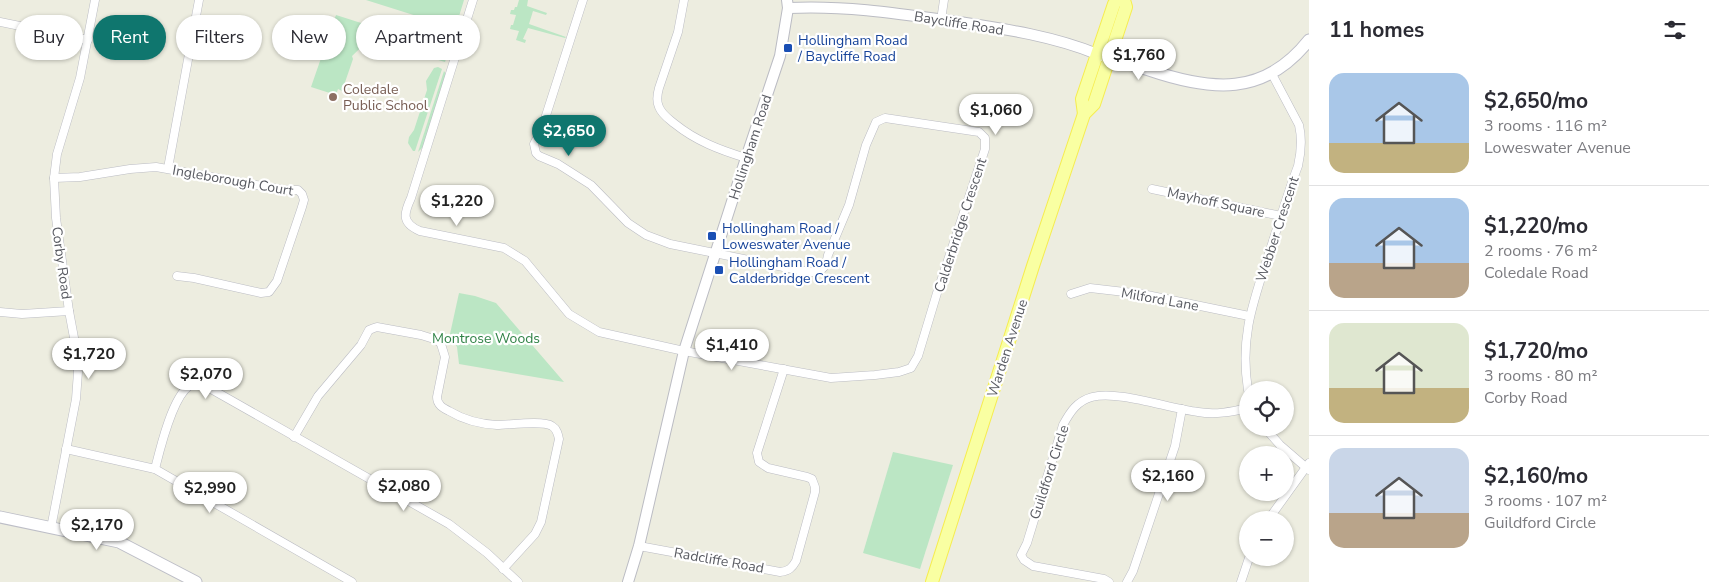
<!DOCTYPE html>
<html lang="en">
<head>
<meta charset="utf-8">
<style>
  body { margin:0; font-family:"Nunito Sans",sans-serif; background:#f7f7f7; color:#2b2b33; height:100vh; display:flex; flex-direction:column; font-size:19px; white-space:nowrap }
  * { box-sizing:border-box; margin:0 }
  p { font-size:16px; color:#7c7c81 }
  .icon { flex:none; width:28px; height:28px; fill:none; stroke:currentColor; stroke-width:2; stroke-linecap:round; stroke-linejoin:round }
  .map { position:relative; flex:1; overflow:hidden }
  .details { display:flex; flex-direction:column; background:#fff; width:400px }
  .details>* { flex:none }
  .top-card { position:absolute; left:15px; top:15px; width:475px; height:45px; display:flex; gap:10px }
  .buttons { position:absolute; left:1239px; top:381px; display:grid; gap:10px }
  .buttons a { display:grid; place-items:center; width:55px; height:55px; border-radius:50%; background:#fff; box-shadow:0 1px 4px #0004; font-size:25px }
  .price { position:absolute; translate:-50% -42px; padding:0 11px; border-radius:18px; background:#fff; color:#222; font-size:16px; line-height:32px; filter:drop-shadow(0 1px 2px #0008) }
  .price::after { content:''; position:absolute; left:50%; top:30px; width:15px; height:11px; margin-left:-8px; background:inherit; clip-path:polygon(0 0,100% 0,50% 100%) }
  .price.current { background:#0f766e; color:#fff }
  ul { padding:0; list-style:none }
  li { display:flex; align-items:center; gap:15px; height:125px; padding:0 20px }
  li+li { border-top:1px solid #e1e1e2 }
  li span { display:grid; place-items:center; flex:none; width:140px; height:100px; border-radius:15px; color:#555 }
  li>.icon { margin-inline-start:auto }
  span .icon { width:60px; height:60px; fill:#fffc; stroke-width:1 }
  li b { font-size:21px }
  h2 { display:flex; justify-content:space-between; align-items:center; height:60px; padding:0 20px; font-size:21px }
  .tag { padding:0 18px; border-radius:22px; background:#fff; box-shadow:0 1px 4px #0004; font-size:18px; line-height:45px }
  .tag.current { background:#0f766e; color:#fff }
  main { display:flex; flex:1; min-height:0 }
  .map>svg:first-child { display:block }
</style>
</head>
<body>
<main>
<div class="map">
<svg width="1309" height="582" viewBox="0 0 1309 582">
  <rect width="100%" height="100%" fill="#edede0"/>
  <!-- green -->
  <g fill="#bbe6c4">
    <path d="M 366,0 L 464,0 L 445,62 L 435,59 L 432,54 L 433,52 L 441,54 L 448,33 L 442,29 L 442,24 Z"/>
    <path d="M 519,0 L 528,0 L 527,6 L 547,13 L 546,15 L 533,11 L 529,24 L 566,37 L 565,38 L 528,28 L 523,39 L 526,40 L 525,43 L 516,40 L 519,31 L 510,29 L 511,25 L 513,25 L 516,15 L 510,14 L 511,10 L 514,10 L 515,7 L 517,7 Z"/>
    <path d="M 336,15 L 380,29 L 352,56 L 353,59 L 342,91 L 338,89 L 336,95 L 311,87 Z"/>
    <path d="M 438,67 L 442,69 L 415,151 L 413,151 L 408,143 L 409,137 L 414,130 L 427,90 L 426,81 L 434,68 Z"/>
    <path d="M 444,71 L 446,74 L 423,147 L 418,152 Z"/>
    <path d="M 459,293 L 475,296 L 496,303 L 564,382 L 459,364 L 457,347 L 450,334 Z"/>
    <path d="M 893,452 L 953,465 L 920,569 L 863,553 Z"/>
  </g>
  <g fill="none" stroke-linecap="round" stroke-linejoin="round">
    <defs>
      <g id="minor">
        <path d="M 473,0 L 411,198 C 404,213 401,223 420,231 L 504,248 L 525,261 L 569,314 L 599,332 L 684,351 L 831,378 L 875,375 L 899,372 L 911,368 L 918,356 L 937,293 L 985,149 L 985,138 L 979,132 L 885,118 L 876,122 L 866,145 L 849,205 L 828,255 L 826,265 L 820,271 L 812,272 L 798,270 L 670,244 L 646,235 L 628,223 L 591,185 L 558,164 L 539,156 L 536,153 L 534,144 L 542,128 L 583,0"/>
        <path d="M 684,0 L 678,32 L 659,88 C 657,95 656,101 659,107 C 662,115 669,119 675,124 C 696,141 720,150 746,158"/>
        <path d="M 941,20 L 944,0"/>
        <path d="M 0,22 L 88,40"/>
        <path d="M 168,168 L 199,0"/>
        <path d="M 54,178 L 80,177 L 130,169 L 156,167 L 284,190 L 298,190 L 302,194 L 304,200 L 302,207 L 277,281 L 269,292 L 261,293 L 194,278 L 177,276"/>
        <path d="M 1152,189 L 1281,216"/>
        <path d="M 1071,294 L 1090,288 L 1142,294 L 1249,316"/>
        <path d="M 0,312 L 22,314 L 69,311"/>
        <path d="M 1248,390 C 1239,334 1255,298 1271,247 C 1280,220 1288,192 1298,166 C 1301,153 1302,138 1299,125 L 1272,74"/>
        <path d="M 1265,428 L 1280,445 L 1309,470"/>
        <path d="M 294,437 L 318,396 L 361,345 L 369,330 L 374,328 L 377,327 L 421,335 L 437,340 L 441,344 L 445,357 L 437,397 C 437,405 443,408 449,411 C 464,420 479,424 497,425 C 509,425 543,420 552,426 C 557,429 558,434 559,439 L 541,522 L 535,534 L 503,569"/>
        <path d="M 66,449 L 155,469 L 352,582"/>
        <path d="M 155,469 C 160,449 172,398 189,386 C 193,382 198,384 204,385 L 449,524 L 487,553 L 518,582"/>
        <path d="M 1268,520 L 1309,463"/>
        <path d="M 51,528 L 76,399 L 78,372 L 75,343 L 69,311 L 56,218 L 54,178 L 57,154 L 80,78 L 95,0"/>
        <path d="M 639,546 L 780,572 C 789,571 792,568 796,561 L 815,492 L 815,487 L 812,479 L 807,477 L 768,468 L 759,462 L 757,453 L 784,369"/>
        <path d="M 1109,582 L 1104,579 L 1033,566 L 1024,560 L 1021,555 L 1027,543 L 1063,425 C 1070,412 1077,401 1092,397 C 1118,390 1170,409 1198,412 C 1215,415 1231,412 1248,408"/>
        <path d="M 1127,582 L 1133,571 L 1175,446 L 1182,409"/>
        <path d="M 1241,582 L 1249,558"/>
      </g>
      <g id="tertiary">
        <path d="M 788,8 C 846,5 902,14 959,22 C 1005,29 1053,36 1097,54"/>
        <path d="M 628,582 L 639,546 L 684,351 L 746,158 L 780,56 L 788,8 L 787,0"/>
      </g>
      <g id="secondary">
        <path d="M 1101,55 C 1117,60 1133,65 1149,70 C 1211,91 1264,97 1309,40"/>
        <path d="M 0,517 L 119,542 L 196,582"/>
      </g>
      <g id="primary">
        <path d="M 1084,114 L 1082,99 L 1114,4 L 1117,0"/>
        <path d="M 932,582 L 1033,266 L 1084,114 L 1094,104 L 1126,7 L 1124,0"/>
      </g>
    </defs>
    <!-- minor casing -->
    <use href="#minor" stroke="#bbbcc3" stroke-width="9"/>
    <!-- tertiary casing -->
    <use href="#tertiary" stroke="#bbbcc3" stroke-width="12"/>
    <!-- secondary casing -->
    <use href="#secondary" stroke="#bdbec7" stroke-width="13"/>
    <!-- primary casing -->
    <use href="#primary" stroke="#f6ed4f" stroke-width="14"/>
    <!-- minor -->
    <use href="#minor" stroke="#fff" stroke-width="8"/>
    <!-- tertiary -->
    <use href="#tertiary" stroke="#fff" stroke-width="10"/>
    <!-- secondary -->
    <use href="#secondary" stroke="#fff" stroke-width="11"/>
    <!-- primary -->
    <use href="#primary" stroke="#f9ffa2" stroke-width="12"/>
  </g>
  <!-- markers -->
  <g fill="#1a4fb4" stroke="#fff" stroke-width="2">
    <rect x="783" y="43" width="10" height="10" rx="2.5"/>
    <rect x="707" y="231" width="10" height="10" rx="2.5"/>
    <rect x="714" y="265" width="10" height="10" rx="2.5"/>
  </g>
  <circle fill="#8d6e63" stroke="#fff" stroke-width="2" cx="333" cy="97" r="5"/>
  <g text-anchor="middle" stroke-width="4.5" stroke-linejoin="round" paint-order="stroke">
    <!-- street labels -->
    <g font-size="14" fill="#595b62" stroke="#fff">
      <text transform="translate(959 23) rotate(9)" y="5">Baycliffe Road</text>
      <text transform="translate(750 147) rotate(-72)" y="5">Hollingham Road</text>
      <text transform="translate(233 180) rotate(10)" y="5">Ingleborough Court</text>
      <text transform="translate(1216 202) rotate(12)" y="5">Mayhoff Square</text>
      <text transform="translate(960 225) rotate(-72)" y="5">Calderbridge Crescent</text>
      <text transform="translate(1277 229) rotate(-72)" y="5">Webber Crescent</text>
      <text transform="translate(62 263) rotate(82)" y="5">Corby Road</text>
      <text transform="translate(1160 299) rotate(10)" y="5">Milford Lane</text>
      <text transform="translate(1007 348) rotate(-72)" y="5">Warden Avenue</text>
      <text transform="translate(1049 472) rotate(-72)" y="5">Guildford Circle</text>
      <text transform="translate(719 560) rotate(10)" y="5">Radcliffe Road</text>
    </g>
    <!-- transit labels -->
    <g font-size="14" fill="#164399" stroke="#fff" text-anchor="start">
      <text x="798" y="45">Hollingham Road<tspan x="798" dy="16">/ Baycliffe Road</tspan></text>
      <text x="722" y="233">Hollingham Road /<tspan x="722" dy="16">Loweswater Avenue</tspan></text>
      <text x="729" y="267">Hollingham Road /<tspan x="729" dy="16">Calderbridge Crescent</tspan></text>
    </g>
    <!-- education labels -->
    <g font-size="14" fill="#785e54" stroke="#fff" text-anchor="start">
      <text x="343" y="94">Coledale<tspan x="343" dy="16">Public School</tspan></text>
    </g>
    <!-- park labels -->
    <g font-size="14" fill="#308246" stroke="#fff">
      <text x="486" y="343">Montrose Woods</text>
    </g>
  </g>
</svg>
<div class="buttons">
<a><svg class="icon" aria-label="locate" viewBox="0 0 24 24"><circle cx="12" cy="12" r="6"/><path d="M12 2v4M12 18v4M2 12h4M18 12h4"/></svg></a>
<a>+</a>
<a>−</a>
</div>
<b class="price" style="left:1139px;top:81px">$1,760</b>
<b class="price" style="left:996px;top:136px">$1,060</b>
<b class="price current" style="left:569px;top:157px">$2,650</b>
<b class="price" style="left:457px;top:227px">$1,220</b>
<b class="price" style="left:732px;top:371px">$1,410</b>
<b class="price" style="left:89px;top:380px">$1,720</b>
<b class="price" style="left:206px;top:400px">$2,070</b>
<b class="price" style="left:1168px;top:502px">$2,160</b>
<b class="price" style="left:404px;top:512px">$2,080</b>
<b class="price" style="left:210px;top:514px">$2,990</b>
<b class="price" style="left:97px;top:551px">$2,170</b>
<div class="top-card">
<a class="tag">Buy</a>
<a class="tag current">Rent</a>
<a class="tag">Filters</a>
<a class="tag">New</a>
<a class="tag">Apartment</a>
</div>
</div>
<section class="details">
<h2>11 homes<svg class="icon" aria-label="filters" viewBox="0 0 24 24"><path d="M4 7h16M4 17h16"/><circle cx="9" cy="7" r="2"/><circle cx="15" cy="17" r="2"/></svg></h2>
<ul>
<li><span style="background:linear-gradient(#a9c7e8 70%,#c2b280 0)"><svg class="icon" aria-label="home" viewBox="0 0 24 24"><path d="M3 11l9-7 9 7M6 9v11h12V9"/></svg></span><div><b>$2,650/mo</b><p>3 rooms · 116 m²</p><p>Loweswater Avenue</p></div></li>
<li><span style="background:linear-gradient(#a9c7e8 65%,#b9a48a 0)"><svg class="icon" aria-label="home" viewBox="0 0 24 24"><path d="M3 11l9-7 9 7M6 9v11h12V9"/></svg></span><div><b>$1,220/mo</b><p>2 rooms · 76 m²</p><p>Coledale Road</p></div></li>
<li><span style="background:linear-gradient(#dfe7d0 65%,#c2b280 0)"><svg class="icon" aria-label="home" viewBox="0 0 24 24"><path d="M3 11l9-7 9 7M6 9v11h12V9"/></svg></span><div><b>$1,720/mo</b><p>3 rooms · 80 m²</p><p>Corby Road</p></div></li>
<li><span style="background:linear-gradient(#c9d6e8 65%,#b9a48a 0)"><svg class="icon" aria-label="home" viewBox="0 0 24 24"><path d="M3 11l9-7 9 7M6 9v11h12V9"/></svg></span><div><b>$2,160/mo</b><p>3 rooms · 107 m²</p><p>Guildford Circle</p></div></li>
</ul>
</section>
</main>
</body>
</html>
